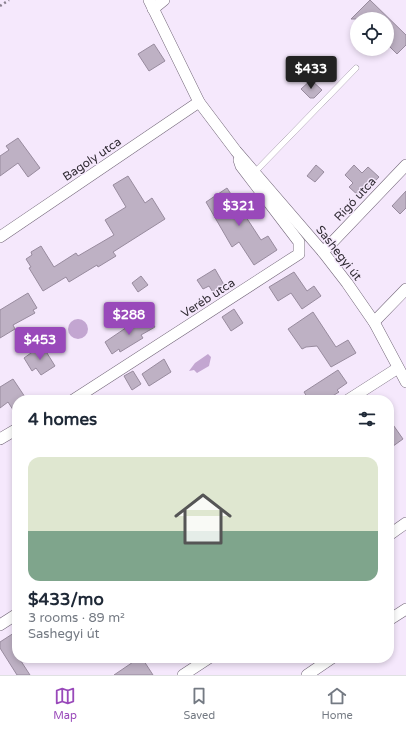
<!DOCTYPE html>
<html lang="en">
<head>
<meta charset="utf-8">
<style>
  body { margin:0; font-family:"Varela Round",sans-serif; background:#f6f6f7; color:#1f2937; height:100vh; display:flex; flex-direction:column; font-size:15px; white-space:nowrap }
  * { box-sizing:border-box; margin:0 }
  p { font-size:13px; color:#747a83 }
  .icon { flex:none; width:22px; height:22px; fill:none; stroke:currentColor; stroke-width:2; stroke-linecap:round; stroke-linejoin:round }
  .map { position:relative; flex:1; overflow:hidden }
  .details { position:absolute; left:12px; top:395px; width:382px; height:268px; display:flex; flex-direction:column; background:#fff; border-radius:16px; box-shadow:0 2px 6px #0003 }
  .details>* { flex:none }
  .controls { position:absolute; left:350px; top:12px; display:grid; gap:8px }
  .controls a { display:grid; place-items:center; width:44px; height:44px; border-radius:50%; background:#fff; box-shadow:0 2px 6px #0003; font-size:20px }
  .price { position:absolute; translate:-50% -34px; padding:0 9px; border-radius:4px; background:#9949ba; color:#fff; font-size:13px; line-height:26px; filter:drop-shadow(0 1px 2px #0008) }
  .price::after { content:''; position:absolute; left:50%; top:24px; width:12px; height:9px; margin-left:-6px; background:inherit; clip-path:polygon(0 0,100% 0,50% 100%) }
  .price.current { background:#222; color:#fff }
  ul { padding:0; list-style:none }
  li { display:grid; align-content:center; gap:8px; height:212px; padding:0 16px }
  li span { display:grid; place-items:center; height:124px; border-radius:12px; color:#555 }
  li>.icon { margin-inline-start:auto }
  span .icon { width:72px; height:72px; fill:#fffc; stroke-width:1 }
  li b { font-size:17px }
  h2 { display:flex; justify-content:space-between; align-items:center; height:48px; padding:0 16px; font-size:17px }
  .tabs { display:flex; justify-content:space-around; align-items:center; height:56px; border-top:1px solid #e0e1e3; background:#fff; font-size:11px; color:#747a83 }
  .tabs a { display:grid; justify-items:center; gap:2px }
  .tabs .current { color:#9949ba }
  .map>svg:first-child { display:block }
</style>
</head>
<body>
<div class="map">
<svg width="406" height="675" viewBox="0 0 406 675">
  <rect width="100%" height="100%" fill="#f5e8fc"/>
  <!-- water -->
  <g fill="#c3a6d1">
    <circle cx="78" cy="329" r="10"/>
    <path d="M 208,354 L 211,357 L 209,366 L 197,373 L 194,370 L 189,371 L 195,363 Z"/>
  </g>
  <!-- building -->
  <g fill="#beb1c4" stroke="#988b9e">
    <path d="M 370,0 L 406,35 L 406,45 L 397,54 L 387,44 L 387,19 L 351,19 Z"/>
    <path d="M 154,44 L 165,61 L 149,71 L 138,54 Z"/>
    <path d="M 311,80 L 322,90 L 314,98 L 310,98 L 301,89 Z"/>
    <path d="M 18,138 L 40,168 L 28,177 L 18,163 L 0,176 L 0,156 L 9,150 L 6,146 Z"/>
    <path d="M 316,165 L 324,172 L 315,182 L 307,176 Z"/>
    <path d="M 354,165 L 362,173 L 368,167 L 379,177 L 360,197 L 349,187 L 353,183 L 345,175 Z"/>
    <path d="M 128,176 L 145,203 L 152,198 L 165,219 L 113,252 L 116,256 L 98,267 L 97,265 L 69,282 L 66,277 L 43,291 L 29,268 L 31,267 L 26,259 L 32,255 L 31,252 L 41,246 L 54,267 L 76,253 L 78,256 L 114,235 L 105,220 L 126,207 L 113,185 Z"/>
    <path d="M 227,188 L 261,240 L 268,236 L 277,250 L 254,265 L 239,242 L 232,247 L 206,202 Z"/>
    <path d="M 406,191 L 406,208 L 400,214 L 392,206 Z"/>
    <path d="M 215,269 L 227,290 L 216,297 L 209,286 L 203,289 L 197,280 Z"/>
    <path d="M 294,272 L 307,291 L 314,286 L 321,296 L 302,309 L 291,293 L 278,301 L 269,287 Z"/>
    <path d="M 141,276 L 148,285 L 138,292 L 132,283 Z"/>
    <path d="M 28,293 L 37,308 L 33,310 L 35,313 L 13,325 L 15,329 L 0,338 L 0,310 Z"/>
    <path d="M 234,309 L 243,323 L 231,331 L 222,317 Z"/>
    <path d="M 313,312 L 336,347 L 348,340 L 356,353 L 331,367 L 317,346 L 306,347 L 302,349 L 288,329 Z"/>
    <path d="M 148,317 L 155,327 L 141,335 L 143,338 L 120,352 L 119,349 L 112,354 L 105,342 L 133,323 L 135,325 Z"/>
    <path d="M 42,345 L 55,366 L 41,375 L 36,368 L 32,371 L 24,358 Z"/>
    <path d="M 164,359 L 171,372 L 149,386 L 142,374 Z"/>
    <path d="M 338,370 L 347,383 L 337,390 L 339,392 L 326,400 L 309,400 L 304,392 Z"/>
    <path d="M 133,371 L 141,384 L 132,390 L 124,376 Z"/>
    <path d="M 13,379 L 27,400 L 17,400 L 17,416 L 8,402 L 0,408 L 0,387 Z"/>
    <path d="M 389,419 L 403,439 L 389,449 Z"/>
    <path d="M 17,631 L 17,658 L 19,658 L 30,675 L 17,675 L 0,648 L 0,642 Z"/>
    <path d="M 139,658 L 142,658 L 153,675 L 114,675 Z"/>
  </g>
  <g fill="none" stroke-linecap="round" stroke-linejoin="round">
    <defs>
      <path id="service" d="M 255,172 L 356,68"/>
      <g id="minor">
        <path d="M 149,0 L 199,102 L 236,151 L 323,252 L 347,283 L 374,322 L 406,382"/>
        <path d="M 153,9 L 164,0"/>
        <path d="M 0,237 L 199,102"/>
        <path d="M 323,252 L 406,165"/>
        <path d="M 374,322 L 406,289"/>
        <path d="M 73,400 L 299,254 L 299,242 L 241,166 L 239,160"/>
        <path d="M 348,400 L 398,368"/>
        <path d="M 0,439 L 17,429"/>
        <path d="M 389,535 L 406,523"/>
        <path d="M 389,620 L 406,609"/>
        <path d="M 0,625 L 17,614"/>
        <path d="M 183,675 L 209,658"/>
        <path d="M 307,675 L 332,658"/>
      </g>
    </defs>
    <!-- service casing -->
    <use href="#service" stroke="#74687a" stroke-width="6"/>
    <!-- minor casing -->
    <use href="#minor" stroke="#74687a" stroke-width="12"/>
    <!-- path -->
    <path stroke="#89808e" stroke-width="2.5" stroke-dasharray="2 3" stroke-linecap="butt" d="M 0,6 L 9,0"/>
    <!-- service -->
    <use href="#service" stroke="#fff" stroke-width="5.5"/>
    <!-- minor -->
    <use href="#minor" stroke="#fff" stroke-width="11"/>
  </g>
  <g text-anchor="middle" stroke-width="3" stroke-linejoin="round" paint-order="stroke">
    <!-- street labels -->
    <g font-size="12" fill="#302b33" stroke="#f5e8fc">
      <text transform="translate(92 159) rotate(-34)" y="4">Bagoly utca</text>
      <text transform="translate(355 199) rotate(-47)" y="4">Rigó utca</text>
      <text transform="translate(339 253) rotate(52)" y="4">Sashegyi út</text>
      <text transform="translate(208 298) rotate(-33)" y="4">Veréb utca</text>
    </g>
  </g>
</svg>
<div class="controls">
<a><svg class="icon" aria-label="locate" viewBox="0 0 24 24"><circle cx="12" cy="12" r="6"/><path d="M12 2v4M12 18v4M2 12h4M18 12h4"/></svg></a>
</div>
<b class="price current" style="left:311px;top:90px">$433</b>
<b class="price" style="left:239px;top:227px">$321</b>
<b class="price" style="left:129px;top:336px">$288</b>
<b class="price" style="left:40px;top:361px">$453</b>
<section class="details">
<h2>4 homes<svg class="icon" aria-label="filters" viewBox="0 0 24 24"><path d="M4 7h16M4 17h16"/><circle cx="9" cy="7" r="2"/><circle cx="15" cy="17" r="2"/></svg></h2>
<ul>
<li><span style="background:linear-gradient(#dfe7d0 60%,#7fa58c 0)"><svg class="icon" aria-label="home" viewBox="0 0 24 24"><path d="M3 11l9-7 9 7M6 9v11h12V9"/></svg></span><div><b>$433/mo</b><p>3 rooms · 89 m²</p><p>Sashegyi út</p></div></li>
</ul>
</section>
</div>
<nav class="tabs">
<a class="current"><svg class="icon" aria-label="map" viewBox="0 0 24 24"><path d="M3 6l6-2 6 2 6-2v14l-6 2-6-2-6 2zM9 4v14M15 6v14"/></svg>Map</a>
<a><svg class="icon" aria-label="saved" viewBox="0 0 24 24"><path d="M7 4h10v16l-5-4-5 4z"/></svg>Saved</a>
<a><svg class="icon" aria-label="home" viewBox="0 0 24 24"><path d="M3 11l9-7 9 7M6 9v11h12V9"/></svg>Home</a>
</nav>
</body>
</html>
